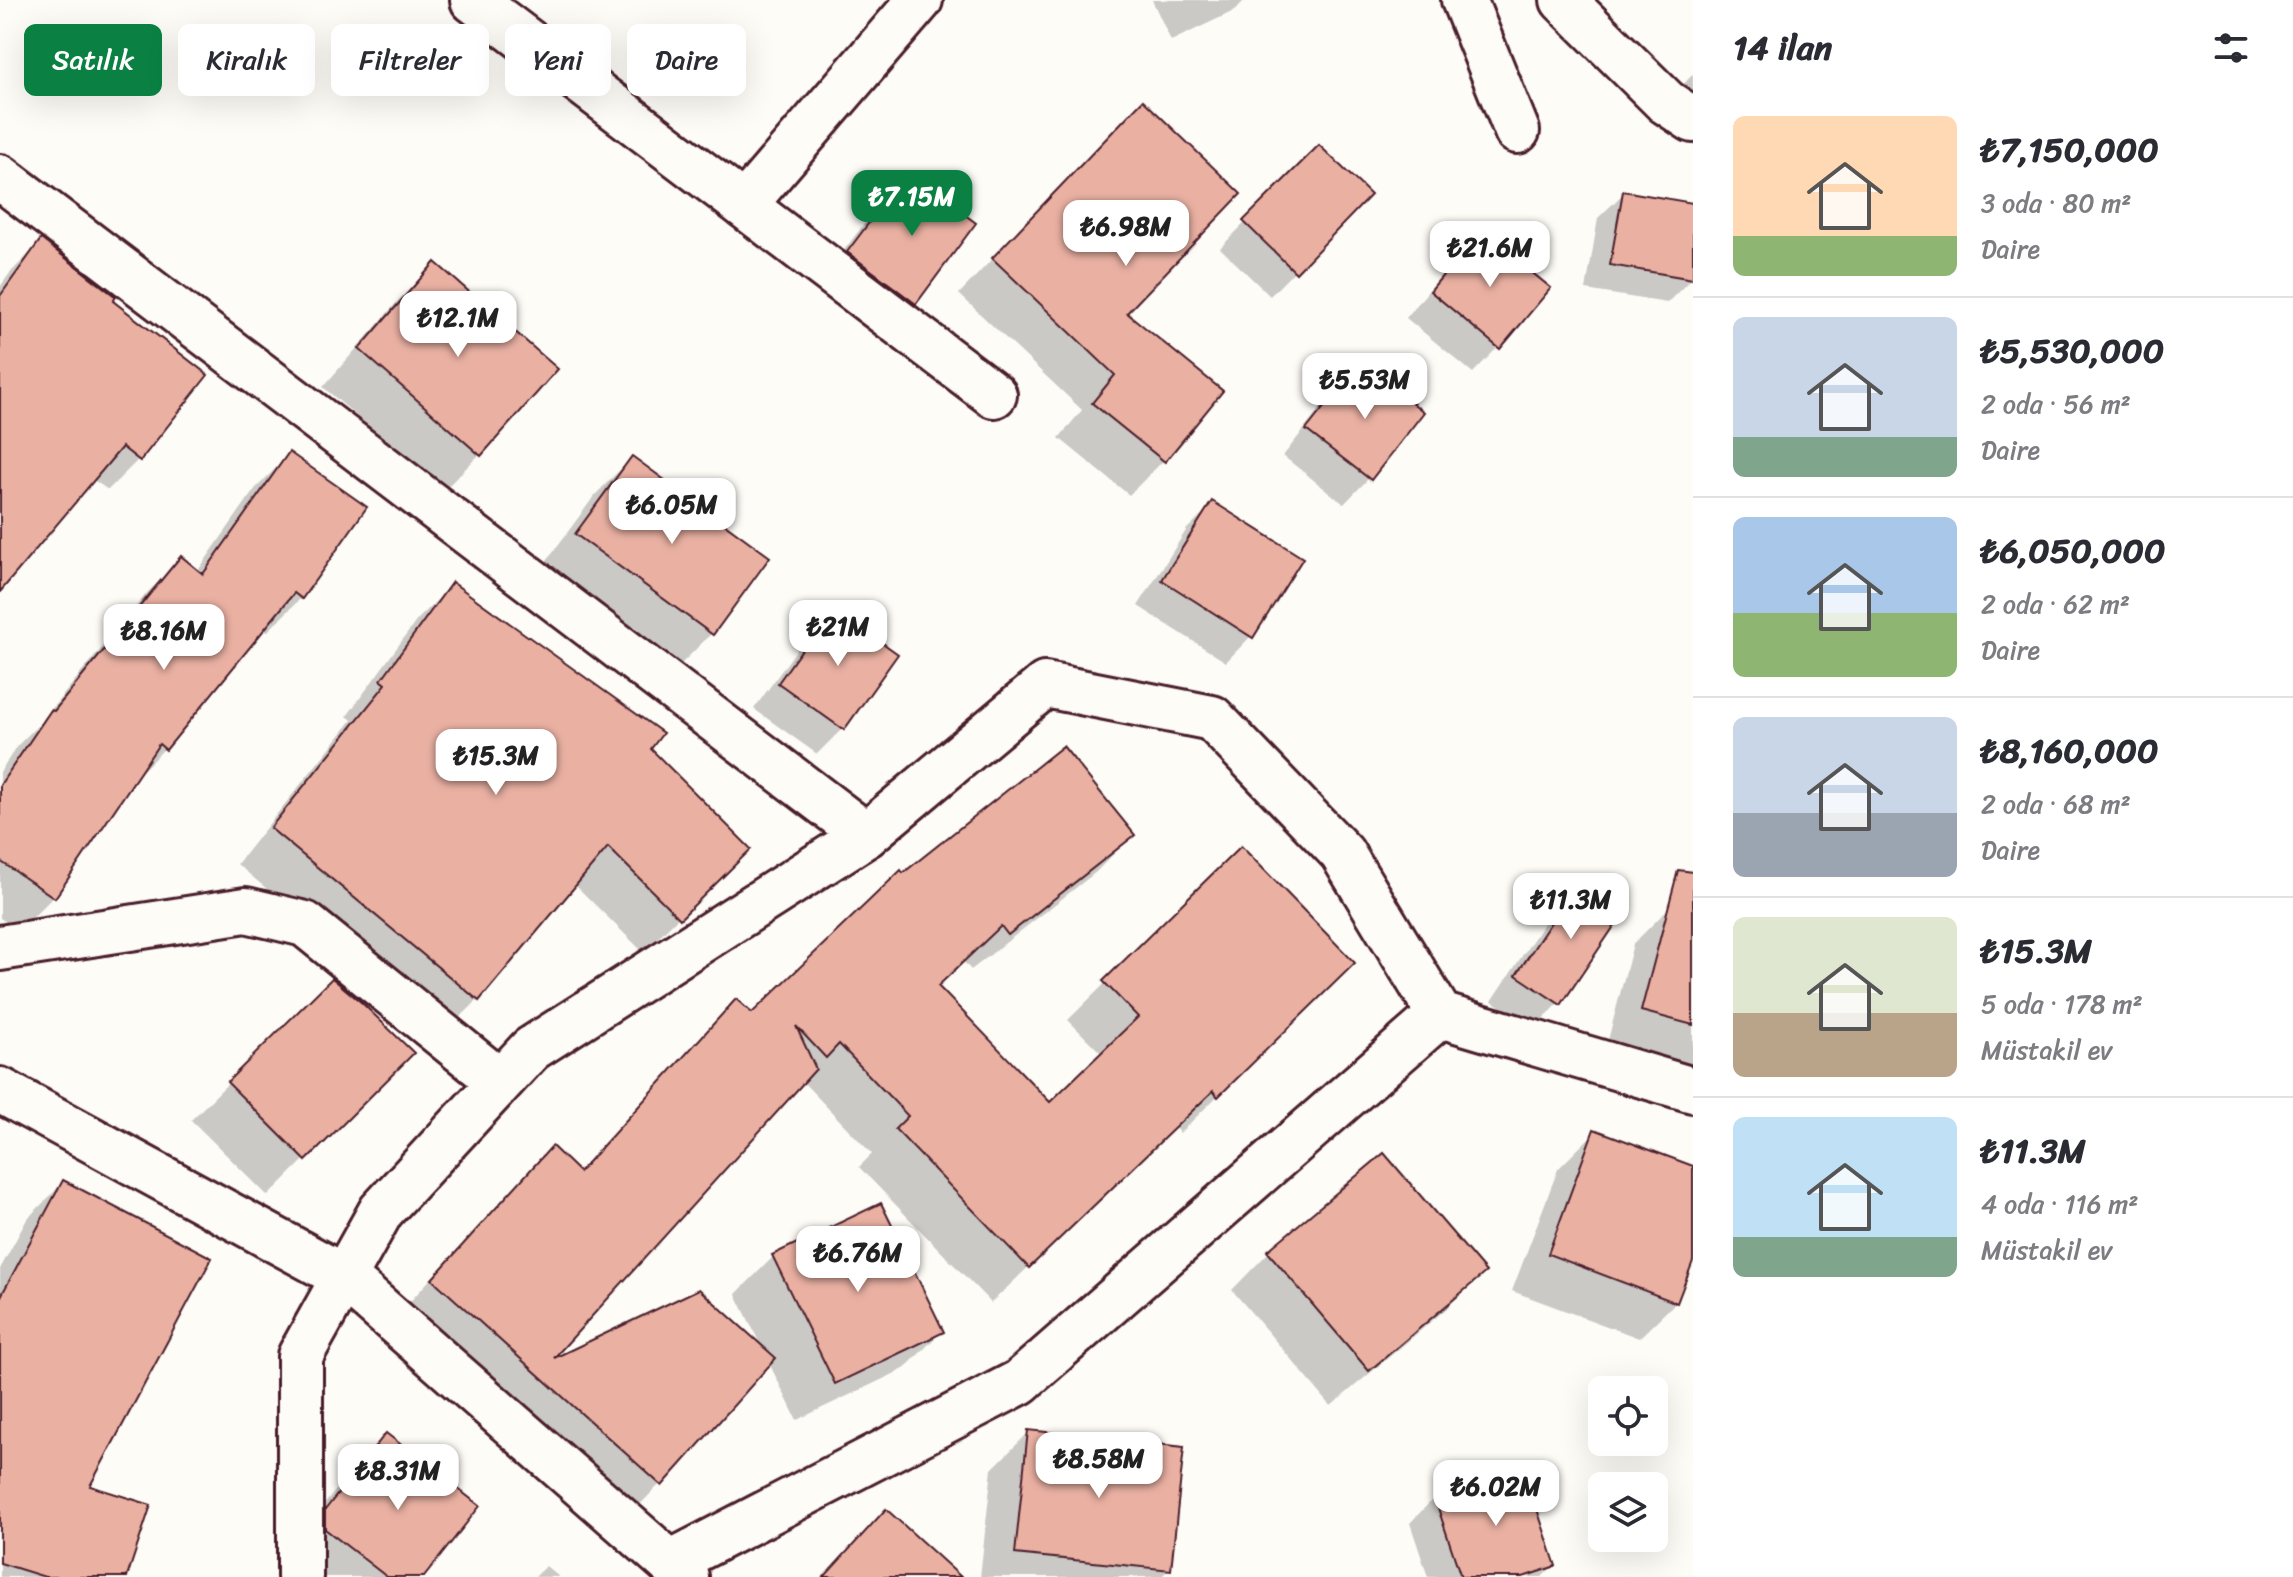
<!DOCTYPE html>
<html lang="tr">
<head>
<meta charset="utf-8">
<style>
  body { margin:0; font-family:Sriracha,sans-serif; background:#f7f7f7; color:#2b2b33; height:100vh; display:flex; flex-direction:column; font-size:30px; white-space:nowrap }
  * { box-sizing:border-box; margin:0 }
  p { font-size:26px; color:#7c7c81 }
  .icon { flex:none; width:44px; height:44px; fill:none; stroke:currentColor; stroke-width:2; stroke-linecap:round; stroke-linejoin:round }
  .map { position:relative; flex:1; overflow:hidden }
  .panel { display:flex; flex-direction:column; background:#fff; width:600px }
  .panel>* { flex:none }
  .banner { position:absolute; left:24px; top:24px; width:760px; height:72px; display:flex; gap:16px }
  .controls { position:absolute; left:1588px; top:1376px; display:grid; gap:16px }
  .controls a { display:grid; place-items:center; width:80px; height:80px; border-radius:12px; background:#fff; box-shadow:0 8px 32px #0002; font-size:40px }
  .price { position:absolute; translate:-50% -68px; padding:0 18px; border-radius:16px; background:#fff; color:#222; font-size:26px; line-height:52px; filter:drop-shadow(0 2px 4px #0008) }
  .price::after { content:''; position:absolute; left:50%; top:48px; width:24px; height:18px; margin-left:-12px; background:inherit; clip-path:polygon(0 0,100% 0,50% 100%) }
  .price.selected { background:#0b8043; color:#fff }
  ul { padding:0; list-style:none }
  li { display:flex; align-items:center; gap:24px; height:200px; padding:0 40px }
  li+li { border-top:2px solid #e1e1e2 }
  li span { display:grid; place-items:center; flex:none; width:224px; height:160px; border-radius:12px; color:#555 }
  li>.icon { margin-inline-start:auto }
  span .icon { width:96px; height:96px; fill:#fffc; stroke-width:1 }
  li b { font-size:34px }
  h2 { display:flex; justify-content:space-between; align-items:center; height:96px; padding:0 40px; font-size:34px }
  .tag { padding:0 28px; border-radius:12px; background:#fff; box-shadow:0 8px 32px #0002; font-size:28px; line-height:72px }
  .tag.selected { background:#0b8043; color:#fff }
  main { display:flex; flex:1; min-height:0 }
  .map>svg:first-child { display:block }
</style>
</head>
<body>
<main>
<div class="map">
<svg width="1693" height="1577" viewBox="0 0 1693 1577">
  <rect width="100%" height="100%" fill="#fdfcf7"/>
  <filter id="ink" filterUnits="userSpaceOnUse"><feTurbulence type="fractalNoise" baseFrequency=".0125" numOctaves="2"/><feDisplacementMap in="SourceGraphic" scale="16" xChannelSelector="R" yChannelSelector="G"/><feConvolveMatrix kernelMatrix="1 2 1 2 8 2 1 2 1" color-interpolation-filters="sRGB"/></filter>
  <g filter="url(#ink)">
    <!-- shadow -->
    <g fill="#0003">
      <path d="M 1152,0 L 1245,0 L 1234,11 L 1171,41 Z"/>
      <path d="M 1693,74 L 1693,99 L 1681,87 Z"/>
      <path d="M 1108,137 L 1125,313 L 1163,461 L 1129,495 L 1059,438 L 1082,410 L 959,294 Z"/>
      <path d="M 1319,148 L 1369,195 L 1270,296 L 1220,248 Z"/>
      <path d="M 907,175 L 973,224 L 914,303 L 889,328 L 823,278 L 882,200 Z"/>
      <path d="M 1624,193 L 1693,205 L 1692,278 L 1667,303 L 1586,290 L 1598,218 Z"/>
      <path d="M 1480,233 L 1498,347 L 1473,373 L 1406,318 L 1455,258 Z"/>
      <path d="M 41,242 L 110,302 L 138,460 L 108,490 L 92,479 L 0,586 L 0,287 L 10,273 Z"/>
      <path d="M 435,264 L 480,454 L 443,491 L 323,387 L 398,301 Z"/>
      <path d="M 1360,365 L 1369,478 L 1344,504 L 1283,456 L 1335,390 Z"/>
      <path d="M 289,455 L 301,598 L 267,632 L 262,629 L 164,749 L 130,783 L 53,897 L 19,931 L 0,918 L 0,772 L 17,746 L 40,723 L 147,593 L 181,559 L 197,572 L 255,489 Z"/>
      <path d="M 632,458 L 767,557 L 711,634 L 674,671 L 539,571 L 595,495 Z"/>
      <path d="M 1213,504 L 1251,636 L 1226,662 L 1138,606 L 1187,529 Z"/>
      <path d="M 452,585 L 649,749 L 748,849 L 643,952 L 574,884 L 478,1000 L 442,1035 L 237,864 L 352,720 L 347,716 L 417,620 Z"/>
      <path d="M 832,610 L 842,729 L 817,754 L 754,709 L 807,635 Z"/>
      <path d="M 1132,835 L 1096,872 L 971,970 L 963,961 L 936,987 L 1050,1104 L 1102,1054 L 1068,1020 L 1241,849 L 1352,963 L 1180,1133 L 1174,1127 L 991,1303 L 859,1167 L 872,1154 L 802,1081 L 546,1364 L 762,1348 L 736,1294 L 773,1257 L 880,1206 L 941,1332 L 904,1369 L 797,1420 L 769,1363 L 660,1484 L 624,1521 L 396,1317 L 515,1186 L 552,1149 L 578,1173 L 736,1002 L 752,1016 L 903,875 Z"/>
      <path d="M 1581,880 L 1559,1003 L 1534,1029 L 1492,1001 L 1556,905 Z"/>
      <path d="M 1670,907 L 1693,913 L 1693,1071 L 1606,1048 L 1633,944 Z"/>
      <path d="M 332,980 L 411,1053 L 268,1196 L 191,1120 Z"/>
      <path d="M 1595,1132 L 1693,1168 L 1693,1255 L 1676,1302 L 1639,1338 L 1512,1291 L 1558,1169 Z"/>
      <path d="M 1384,1156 L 1483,1272 L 1446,1309 L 1331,1406 L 1232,1290 L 1268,1253 Z"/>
      <path d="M 64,1182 L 87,1487 L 125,1577 L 0,1577 L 0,1269 L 27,1219 Z"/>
      <path d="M 1029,1432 L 1169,1569 L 1161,1577 L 980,1577 L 992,1469 Z"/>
      <path d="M 387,1435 L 425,1577 L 303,1577 L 289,1549 L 350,1472 Z"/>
      <path d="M 1435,1497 L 1553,1566 L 1542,1577 L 1428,1577 L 1410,1523 Z"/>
      <path d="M 546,1566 L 559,1577 L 535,1577 Z"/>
    </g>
    <!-- building -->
    <g fill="#eab1a3" stroke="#4a1f2b" stroke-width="2">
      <path d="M 1143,100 L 1241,194 L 1127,313 L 1223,391 L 1165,462 L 1092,403 L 1115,375 L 992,258 Z"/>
      <path d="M 1319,145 L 1371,195 L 1296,273 L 1243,221 Z"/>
      <path d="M 907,172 L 976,223 L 916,304 L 847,252 Z"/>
      <path d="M 1623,191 L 1693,203 L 1693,279 L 1610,265 Z"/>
      <path d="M 1480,230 L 1551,288 L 1500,349 L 1430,291 Z"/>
      <path d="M 41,239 L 116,297 L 113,301 L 208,375 L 140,461 L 122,447 L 0,592 L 0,296 Z"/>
      <path d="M 435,262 L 558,369 L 481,456 L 359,349 Z"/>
      <path d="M 1360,362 L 1424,412 L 1371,480 L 1306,430 Z"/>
      <path d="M 289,452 L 367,507 L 302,599 L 294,593 L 166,750 L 159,744 L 55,898 L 0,861 L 0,785 L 51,710 L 54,711 L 181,556 L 203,574 Z"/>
      <path d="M 632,456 L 770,557 L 713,635 L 575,534 Z"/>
      <path d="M 1212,501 L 1303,558 L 1253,638 L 1162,580 Z"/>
      <path d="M 452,582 L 663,733 L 651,749 L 751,849 L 680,919 L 608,847 L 479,1001 L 270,828 L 386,684 L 381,680 Z"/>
      <path d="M 832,607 L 898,654 L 844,730 L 778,683 Z"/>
      <path d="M 1063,746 L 1135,835 L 1008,935 L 1001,926 L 938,986 L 1050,1102 L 1138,1017 L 1103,981 L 1241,846 L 1355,963 L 1218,1097 L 1213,1091 L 1029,1268 L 895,1129 L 908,1116 L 839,1044 L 826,1058 L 796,1026 L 816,1069 L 554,1358 L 699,1289 L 776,1358 L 662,1486 L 432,1279 L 552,1146 L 579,1172 L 736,999 L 752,1013 L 901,870 L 903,873 Z"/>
      <path d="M 1678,870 L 1693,872 L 1693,1025 L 1641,1011 Z"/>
      <path d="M 1581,877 L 1627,907 L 1561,1005 L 1516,975 Z"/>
      <path d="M 332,978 L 362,1003 L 414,1053 L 306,1161 L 227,1082 Z"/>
      <path d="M 1594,1129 L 1693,1166 L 1693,1261 L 1677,1303 L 1548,1254 Z"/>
      <path d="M 1384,1153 L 1486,1272 L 1369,1371 L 1267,1251 Z"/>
      <path d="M 63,1180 L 212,1258 L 90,1486 L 151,1505 L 127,1577 L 45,1577 L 0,1563 L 0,1298 Z"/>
      <path d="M 881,1203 L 944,1332 L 835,1384 L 772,1255 Z"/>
      <path d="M 1028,1430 L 1184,1447 L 1171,1570 L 1015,1554 Z"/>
      <path d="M 386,1433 L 480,1506 L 424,1577 L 387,1577 L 325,1529 L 325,1510 Z"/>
      <path d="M 1523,1467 L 1556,1566 L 1523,1577 L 1461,1577 L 1434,1496 Z"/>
      <path d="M 886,1509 L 961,1577 L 824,1577 Z"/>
    </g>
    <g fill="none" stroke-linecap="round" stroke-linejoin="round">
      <defs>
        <g id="minor">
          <path d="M 473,0 L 994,395"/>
          <path d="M 1464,0 L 1517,131"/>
          <path d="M 1563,0 L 1666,102 L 1693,120"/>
          <path d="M 0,177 L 866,835"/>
          <path d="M 744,205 L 920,0"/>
          <path d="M 0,948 L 246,910 L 305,924 L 499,1081"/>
          <path d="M 0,1090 L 344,1277 L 686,1577"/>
          <path d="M 670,1563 L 1020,1382 L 1440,1015"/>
          <path d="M 300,1577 L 300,1356 L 381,1211 L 531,1049 L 866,835 L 1045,685 L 1212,718 L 1342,853 L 1440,1015 L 1693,1090"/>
        </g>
      </defs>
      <!-- minor casing -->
      <use href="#minor" stroke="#4a1f2b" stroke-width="50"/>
      <!-- minor -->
      <use href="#minor" stroke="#fdfcf7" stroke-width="44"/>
    </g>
  </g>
</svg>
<div class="controls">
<a><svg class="icon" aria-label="locate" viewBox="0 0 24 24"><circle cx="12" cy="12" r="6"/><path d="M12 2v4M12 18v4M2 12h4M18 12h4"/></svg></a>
<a><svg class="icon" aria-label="layers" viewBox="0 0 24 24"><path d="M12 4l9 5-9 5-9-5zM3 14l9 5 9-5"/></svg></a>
</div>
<b class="price selected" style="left:912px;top:238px">₺7.15M</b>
<b class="price" style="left:1126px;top:268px">₺6.98M</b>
<b class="price" style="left:1490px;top:289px">₺21.6M</b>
<b class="price" style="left:458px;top:359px">₺12.1M</b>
<b class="price" style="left:1365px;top:421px">₺5.53M</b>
<b class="price" style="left:672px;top:546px">₺6.05M</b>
<b class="price" style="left:838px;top:668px">₺21M</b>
<b class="price" style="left:164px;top:672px">₺8.16M</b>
<b class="price" style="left:496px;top:797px">₺15.3M</b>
<b class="price" style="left:1571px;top:941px">₺11.3M</b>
<b class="price" style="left:858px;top:1294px">₺6.76M</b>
<b class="price" style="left:1099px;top:1500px">₺8.58M</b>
<b class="price" style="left:398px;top:1512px">₺8.31M</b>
<b class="price" style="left:1496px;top:1528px">₺6.02M</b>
<div class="banner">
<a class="tag selected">Satılık</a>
<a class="tag">Kiralık</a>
<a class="tag">Filtreler</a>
<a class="tag">Yeni</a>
<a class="tag">Daire</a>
</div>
</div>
<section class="panel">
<h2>14 ilan<svg class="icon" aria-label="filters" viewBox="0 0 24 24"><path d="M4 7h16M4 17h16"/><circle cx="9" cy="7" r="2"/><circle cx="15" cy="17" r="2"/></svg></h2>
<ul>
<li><span style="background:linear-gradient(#ffd9b3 75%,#8fb573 0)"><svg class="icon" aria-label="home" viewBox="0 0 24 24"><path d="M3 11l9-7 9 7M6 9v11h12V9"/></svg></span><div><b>₺7,150,000</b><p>3 oda · 80 m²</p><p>Daire</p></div></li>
<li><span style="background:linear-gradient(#c9d6e8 75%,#7fa58c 0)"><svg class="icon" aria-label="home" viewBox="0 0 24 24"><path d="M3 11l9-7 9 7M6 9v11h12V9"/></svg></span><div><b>₺5,530,000</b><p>2 oda · 56 m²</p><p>Daire</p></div></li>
<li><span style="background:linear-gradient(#a9c7e8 60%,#8fb573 0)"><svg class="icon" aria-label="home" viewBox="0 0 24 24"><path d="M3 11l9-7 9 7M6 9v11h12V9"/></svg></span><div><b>₺6,050,000</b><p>2 oda · 62 m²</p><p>Daire</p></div></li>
<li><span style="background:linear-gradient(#c9d6e8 60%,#9aa5b1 0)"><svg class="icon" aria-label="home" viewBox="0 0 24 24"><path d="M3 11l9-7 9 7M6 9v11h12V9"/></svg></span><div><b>₺8,160,000</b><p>2 oda · 68 m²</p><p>Daire</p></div></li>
<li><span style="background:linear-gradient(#dfe7d0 60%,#b9a48a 0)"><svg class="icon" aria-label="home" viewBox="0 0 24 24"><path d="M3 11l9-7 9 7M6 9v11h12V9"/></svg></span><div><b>₺15.3M</b><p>5 oda · 178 m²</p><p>Müstakil ev</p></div></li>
<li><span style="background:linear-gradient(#bfe0f5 75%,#7fa58c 0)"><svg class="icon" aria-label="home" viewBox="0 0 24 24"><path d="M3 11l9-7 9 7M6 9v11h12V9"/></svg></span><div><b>₺11.3M</b><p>4 oda · 116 m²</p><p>Müstakil ev</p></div></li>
</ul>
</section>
</main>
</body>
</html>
